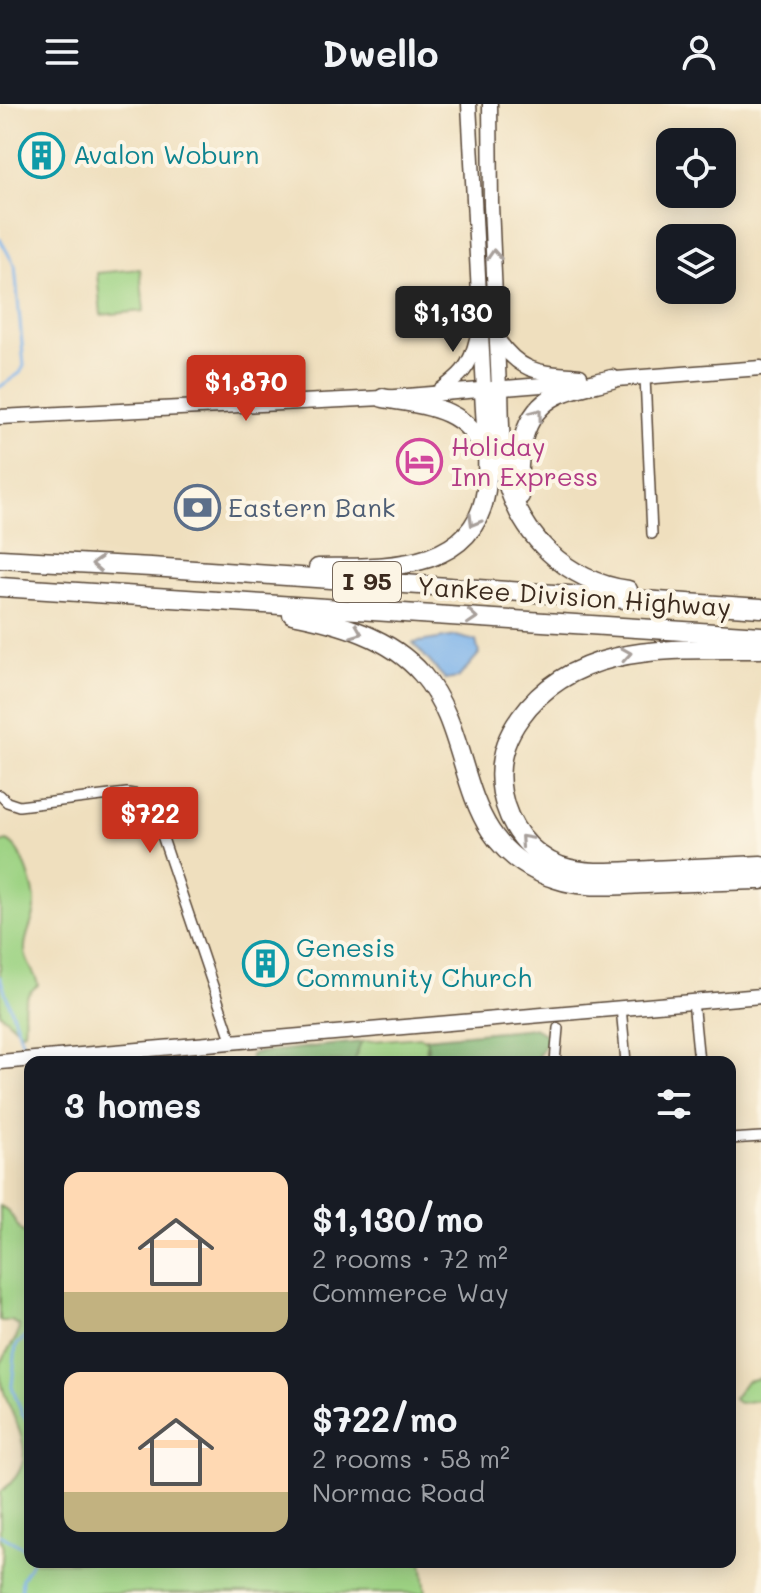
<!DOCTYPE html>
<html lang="en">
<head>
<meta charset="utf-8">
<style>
  body { margin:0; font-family:Mali,sans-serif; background:#20242c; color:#f1f3f6; height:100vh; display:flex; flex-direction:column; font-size:30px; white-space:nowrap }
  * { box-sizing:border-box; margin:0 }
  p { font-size:26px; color:#9ea1a6 }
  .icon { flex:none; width:44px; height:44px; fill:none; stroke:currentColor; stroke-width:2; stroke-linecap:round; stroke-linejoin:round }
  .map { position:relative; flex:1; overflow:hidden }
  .panel { position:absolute; left:24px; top:952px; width:712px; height:512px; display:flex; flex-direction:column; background:#171b24; border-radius:16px; box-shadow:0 4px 20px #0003 }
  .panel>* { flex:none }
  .tools { position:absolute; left:656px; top:24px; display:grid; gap:16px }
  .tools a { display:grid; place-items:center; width:80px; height:80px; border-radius:16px; background:#171b24; box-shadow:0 4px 20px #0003; font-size:40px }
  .price { position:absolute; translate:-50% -68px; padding:0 18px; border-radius:8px; background:#c8321e; color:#fff; font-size:26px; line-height:52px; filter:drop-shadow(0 2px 4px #0008) }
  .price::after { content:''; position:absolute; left:50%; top:48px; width:24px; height:18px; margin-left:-12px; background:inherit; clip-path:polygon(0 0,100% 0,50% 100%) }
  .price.selected { background:#222; color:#fff }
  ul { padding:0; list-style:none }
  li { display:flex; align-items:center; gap:24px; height:200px; padding:0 40px }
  li span { display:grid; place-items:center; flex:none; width:224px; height:160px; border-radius:16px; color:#555 }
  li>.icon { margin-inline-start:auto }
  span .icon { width:96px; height:96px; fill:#fffc; stroke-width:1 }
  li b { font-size:34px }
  h2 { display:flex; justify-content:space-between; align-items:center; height:96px; padding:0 40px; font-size:34px }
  header { display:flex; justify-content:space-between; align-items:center; height:104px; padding:0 40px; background:#171b24; font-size:36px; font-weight:800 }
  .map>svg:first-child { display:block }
</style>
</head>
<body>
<header><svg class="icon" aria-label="menu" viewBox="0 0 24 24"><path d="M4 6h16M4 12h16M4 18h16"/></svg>Dwello<svg class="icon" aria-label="person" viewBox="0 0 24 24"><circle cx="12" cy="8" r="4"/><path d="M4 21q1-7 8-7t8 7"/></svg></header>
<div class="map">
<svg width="761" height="1489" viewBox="0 0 761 1489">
  <rect width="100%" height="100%" fill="#fcf5e5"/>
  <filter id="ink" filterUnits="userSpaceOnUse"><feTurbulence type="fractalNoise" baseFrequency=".0125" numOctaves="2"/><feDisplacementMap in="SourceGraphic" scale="16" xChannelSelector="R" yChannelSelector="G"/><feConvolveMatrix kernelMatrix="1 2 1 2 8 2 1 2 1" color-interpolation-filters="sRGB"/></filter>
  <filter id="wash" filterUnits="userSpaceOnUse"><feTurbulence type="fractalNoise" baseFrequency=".006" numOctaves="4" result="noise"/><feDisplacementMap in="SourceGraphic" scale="32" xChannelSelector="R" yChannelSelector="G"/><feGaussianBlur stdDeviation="1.8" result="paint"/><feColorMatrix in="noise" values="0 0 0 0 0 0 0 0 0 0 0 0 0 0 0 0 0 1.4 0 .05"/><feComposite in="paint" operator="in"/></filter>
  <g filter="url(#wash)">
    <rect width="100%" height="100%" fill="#efdfbe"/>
    <!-- green -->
    <g fill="#9ed384" stroke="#6c7e51" stroke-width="2">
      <path d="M 140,165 L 144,207 L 101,211 L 97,169 Z"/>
      <path d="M 7,737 C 23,744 36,786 35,804 C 34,818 24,832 25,846 C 25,859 36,869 38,881 C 17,897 27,906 24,927 L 21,928 L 0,909 L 0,739 Z"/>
      <path d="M 420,933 L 427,936 L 426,958 L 354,958 L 361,938 Z"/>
      <path d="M 0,1102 C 15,1108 15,1126 30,1133 L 30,1458 L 422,1458 L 426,1489 L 0,1489 L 3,1443 L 0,1434 L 0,1388 C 53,1350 1,1310 0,1266 C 0,1248 20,1239 19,1221 L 11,1217 L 0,1217 Z"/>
      <path d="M 761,1274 L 761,1296 L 739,1299 L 733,1295 L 746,1277 Z"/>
    </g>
    <!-- forest -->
    <g fill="#7eb572" stroke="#5c7048" stroke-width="2">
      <path d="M 533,924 L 545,930 L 547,937 L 538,952 L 538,958 L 426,958 L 428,944 L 426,934 Z"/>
      <path d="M 361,938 L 354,958 L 249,958 L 251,951 L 255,949 Z"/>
    </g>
    <!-- water -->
    <path fill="#7bb2ea" stroke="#5b6e84" stroke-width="2" d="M 456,532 L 476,537 L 479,550 L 458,574 L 446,576 L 413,539 Z"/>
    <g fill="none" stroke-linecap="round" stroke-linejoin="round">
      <!-- stream -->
      <g stroke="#7bb2ea" stroke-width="3">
        <path d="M 0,135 L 15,162 L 24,262 L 20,269 L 0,283"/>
        <path d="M 0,873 L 24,943"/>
        <path d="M 30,1228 L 16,1242 L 12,1282 L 22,1310 L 30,1320"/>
        <path d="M 0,1431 L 26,1445 L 30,1441"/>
        <path d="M 21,1489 L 22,1474 L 32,1458"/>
      </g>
    </g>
  </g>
  <g filter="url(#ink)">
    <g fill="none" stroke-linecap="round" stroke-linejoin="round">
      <defs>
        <g id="street">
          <path d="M 645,273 L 652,430"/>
          <path d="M 0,691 L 7,698 L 19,702 L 127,689 L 140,691 L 151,699 L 232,938"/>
          <path d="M 693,897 L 699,958"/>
          <path d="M 621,903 L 626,958"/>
          <path d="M 555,958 L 558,924"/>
          <path d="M 730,1035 L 761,1033"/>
        </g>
        <g id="secondary">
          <path d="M 469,0 L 484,286"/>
          <path d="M 490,0 L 491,101 L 499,285"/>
          <path d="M 498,236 C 523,271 540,268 580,272"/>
          <path d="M 603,276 L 761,264"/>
          <path d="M 436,290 C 460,272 470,265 477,235"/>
          <path d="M 0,313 L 383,294 L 578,278"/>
          <path d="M 0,958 L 761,892"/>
        </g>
        <g id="highway">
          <path d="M 499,285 C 500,313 499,344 505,371 C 520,432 566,477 628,486"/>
          <path d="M 383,294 C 423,301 468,303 483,348"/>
          <path d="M 520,392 C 516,356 520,309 557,291 C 573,283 594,280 612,275"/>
          <path d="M 0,455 L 151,463 L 761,504"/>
          <path d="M 318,464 C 382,463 474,470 486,386 C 490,354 485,319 484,286"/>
          <path d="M 0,483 L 761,532"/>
          <path d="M 292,510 C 339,519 390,533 422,570 C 479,636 451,741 556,775 C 585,785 616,781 646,780 C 684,778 723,777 761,776"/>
          <path d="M 761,545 C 676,546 575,536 520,614 C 504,636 497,662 502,689 C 508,721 529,750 560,762 C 589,772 621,767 651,766 C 688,764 724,763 761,761"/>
        </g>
      </defs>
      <!-- street casing -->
      <use href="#street" stroke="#564536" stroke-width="12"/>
      <!-- secondary casing -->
      <use href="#secondary" stroke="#564536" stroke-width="17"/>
      <!-- highway casing -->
      <use href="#highway" stroke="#564536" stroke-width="21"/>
      <!-- street -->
      <use href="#street" stroke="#fff" stroke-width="9"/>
      <!-- secondary -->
      <use href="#secondary" stroke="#fff" stroke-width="14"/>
      <!-- highway -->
      <use href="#highway" stroke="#fff" stroke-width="18"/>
    </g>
    <!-- one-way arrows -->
    <defs><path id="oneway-chevron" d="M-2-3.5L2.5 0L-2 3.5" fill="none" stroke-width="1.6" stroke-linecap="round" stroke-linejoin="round" transform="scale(2)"/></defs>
    <g stroke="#a79f9a">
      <use href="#oneway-chevron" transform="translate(494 151) rotate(-93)"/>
      <use href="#oneway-chevron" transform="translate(537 310) rotate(-53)"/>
      <use href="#oneway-chevron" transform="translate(474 417) rotate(120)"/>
      <use href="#oneway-chevron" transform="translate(97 460) rotate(-177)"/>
      <use href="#oneway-chevron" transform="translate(472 513) rotate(4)"/>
      <use href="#oneway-chevron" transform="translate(357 528) rotate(22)"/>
      <use href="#oneway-chevron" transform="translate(626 550) rotate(-9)"/>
      <use href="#oneway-chevron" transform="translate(525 736) rotate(-132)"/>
    </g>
  </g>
  <!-- icons -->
  <defs>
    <symbol id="building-ring" viewBox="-11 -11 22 22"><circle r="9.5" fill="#fcf5e5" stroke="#0f9aa8" stroke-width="1.5"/><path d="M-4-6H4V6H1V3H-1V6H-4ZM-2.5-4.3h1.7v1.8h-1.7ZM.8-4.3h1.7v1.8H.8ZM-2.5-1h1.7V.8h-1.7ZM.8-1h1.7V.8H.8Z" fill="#0f9aa8"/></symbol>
    <symbol id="hotel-ring" viewBox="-11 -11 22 22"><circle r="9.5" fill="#fcf5e5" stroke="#d1479c" stroke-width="1.5"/><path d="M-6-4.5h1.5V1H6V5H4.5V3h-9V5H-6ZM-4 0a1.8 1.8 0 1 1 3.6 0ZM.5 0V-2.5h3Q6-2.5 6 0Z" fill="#d1479c"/></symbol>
    <symbol id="bank-ring" viewBox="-11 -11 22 22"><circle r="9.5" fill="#fcf5e5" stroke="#5c6f8a" stroke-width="1.5"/><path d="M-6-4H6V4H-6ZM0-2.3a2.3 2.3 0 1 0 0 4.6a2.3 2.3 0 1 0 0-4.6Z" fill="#5c6f8a"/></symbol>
  </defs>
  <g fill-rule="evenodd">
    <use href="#building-ring" x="16" y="26" width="51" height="51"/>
    <use href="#hotel-ring" x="394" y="332" width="51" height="51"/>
    <use href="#bank-ring" x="172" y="378" width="51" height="51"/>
    <use href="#building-ring" x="240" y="834" width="51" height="51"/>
  </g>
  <g text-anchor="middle" stroke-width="8" stroke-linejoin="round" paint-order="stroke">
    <!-- shield labels -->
    <rect fill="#fcf5e5" stroke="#75675a" stroke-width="2" x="333" y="458" width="68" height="40" rx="6"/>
    <g font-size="24" font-weight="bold" fill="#3b2a1e">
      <text x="367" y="486">I 95</text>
    </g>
    <!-- culture labels -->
    <g font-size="26" fill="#0d838f" stroke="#fcf5e5" text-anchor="start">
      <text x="73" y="60">Avalon Woburn</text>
      <text x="296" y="853">Genesis<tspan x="296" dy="30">Community Church</tspan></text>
    </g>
    <!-- hotel labels -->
    <g font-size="26" fill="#b23c85" stroke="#fcf5e5" text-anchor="start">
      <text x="451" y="352">Holiday<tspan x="451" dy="30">Inn Express</tspan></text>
    </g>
    <!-- service labels -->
    <g font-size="26" fill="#4e5e75" stroke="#fcf5e5" text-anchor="start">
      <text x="228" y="413">Eastern Bank</text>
    </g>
    <!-- street labels -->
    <g font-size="26" fill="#3b2a1e" stroke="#fcf5e5">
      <text transform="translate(574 493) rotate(4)" y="9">Yankee Division Highway</text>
    </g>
  </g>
</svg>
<div class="tools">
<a><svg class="icon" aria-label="locate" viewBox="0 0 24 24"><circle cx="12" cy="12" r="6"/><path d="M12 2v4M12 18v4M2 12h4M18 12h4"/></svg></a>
<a><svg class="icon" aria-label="layers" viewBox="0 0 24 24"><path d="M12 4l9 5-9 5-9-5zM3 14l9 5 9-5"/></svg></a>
</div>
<b class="price selected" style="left:453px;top:250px">$1,130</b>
<b class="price" style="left:246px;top:319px">$1,870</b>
<b class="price" style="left:150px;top:751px">$722</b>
<section class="panel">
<h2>3 homes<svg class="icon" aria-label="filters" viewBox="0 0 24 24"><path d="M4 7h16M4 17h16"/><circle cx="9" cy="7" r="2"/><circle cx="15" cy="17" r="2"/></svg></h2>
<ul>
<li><span style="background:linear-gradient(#ffd9b3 75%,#c2b280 0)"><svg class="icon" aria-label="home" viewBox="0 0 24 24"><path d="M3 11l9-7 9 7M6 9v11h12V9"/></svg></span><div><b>$1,130/mo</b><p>2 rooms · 72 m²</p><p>Commerce Way</p></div></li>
<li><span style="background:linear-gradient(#ffd9b3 75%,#c2b280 0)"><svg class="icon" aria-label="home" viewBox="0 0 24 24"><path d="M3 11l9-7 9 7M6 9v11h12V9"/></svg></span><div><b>$722/mo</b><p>2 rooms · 58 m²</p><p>Normac Road</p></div></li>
</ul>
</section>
</div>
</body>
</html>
